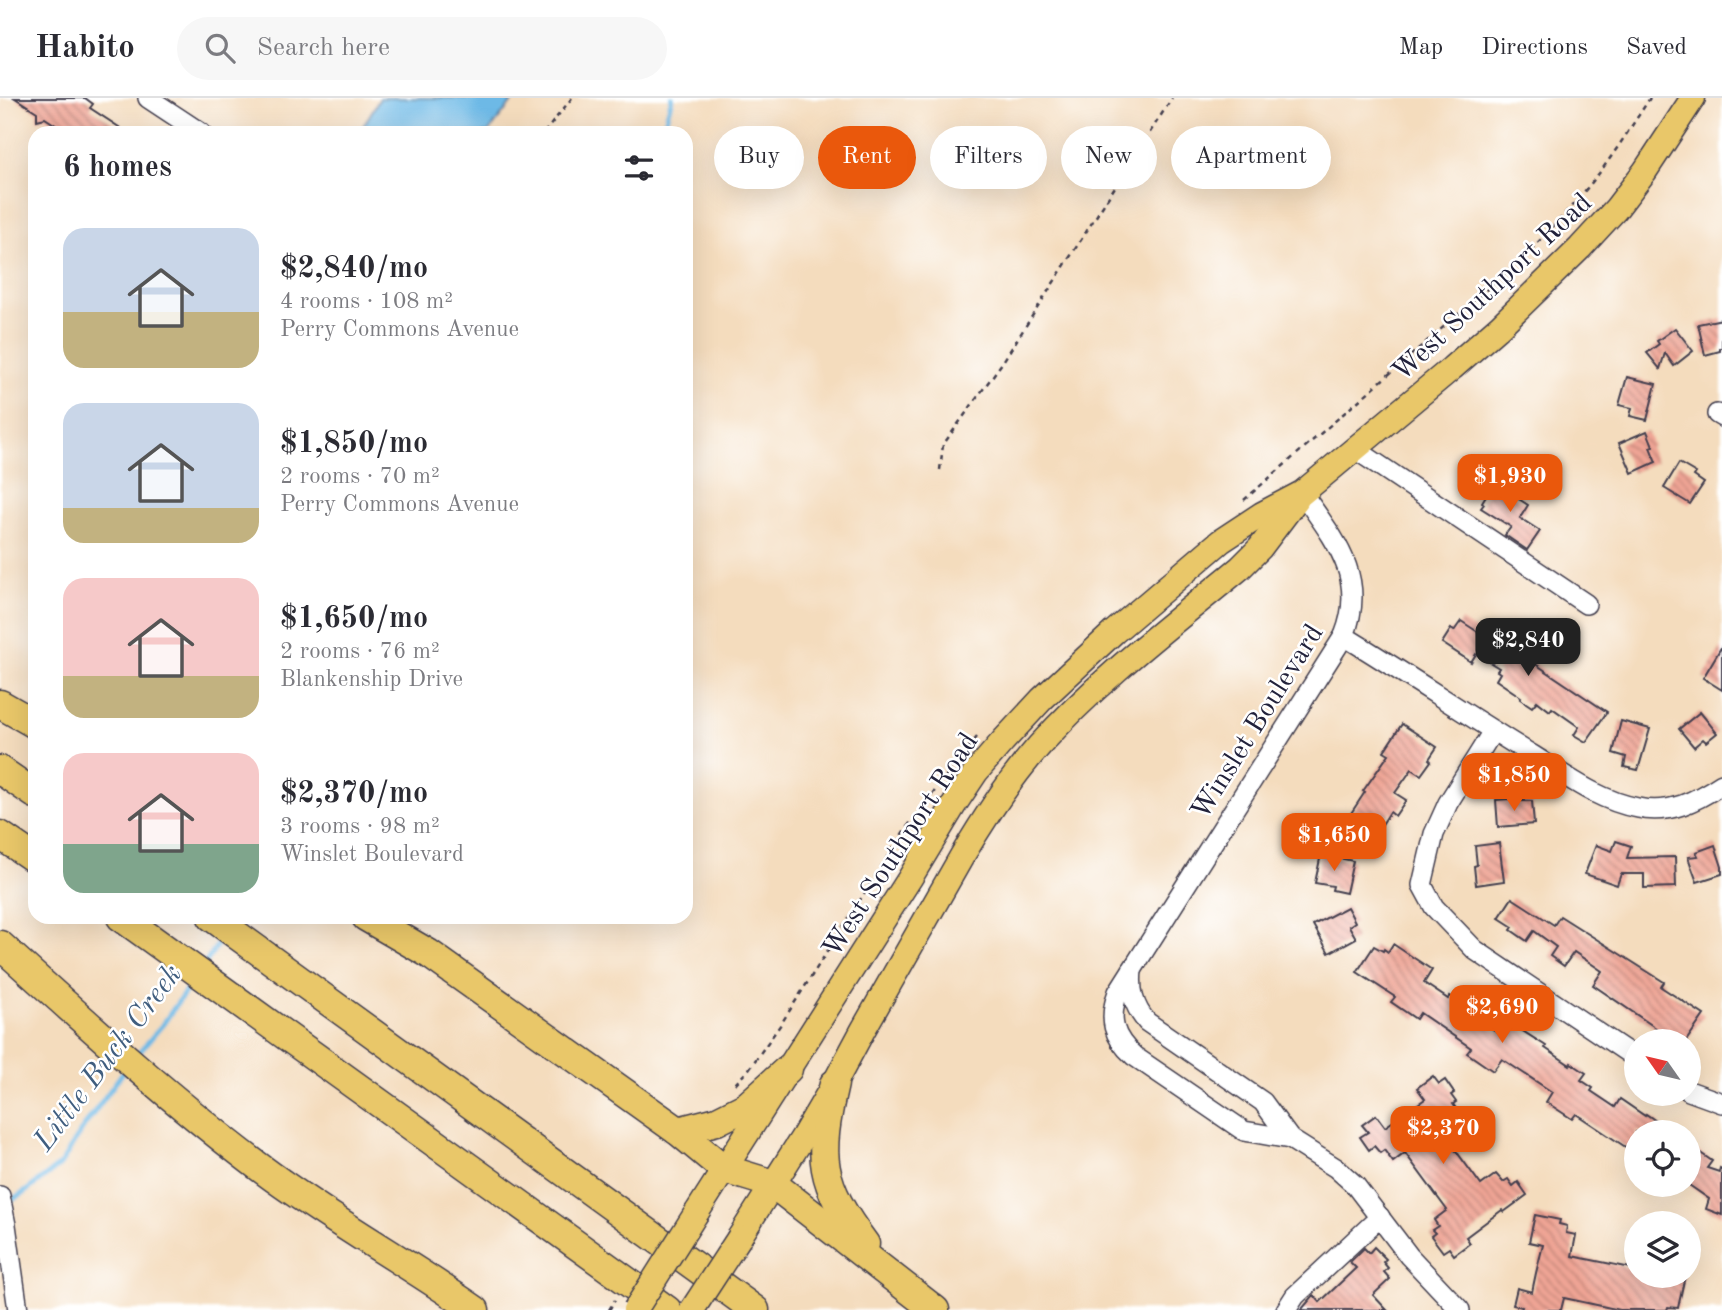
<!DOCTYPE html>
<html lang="en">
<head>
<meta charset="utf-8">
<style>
  body { margin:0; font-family:"Old Standard TT",serif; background:#f7f7f7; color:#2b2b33; height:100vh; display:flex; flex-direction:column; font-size:26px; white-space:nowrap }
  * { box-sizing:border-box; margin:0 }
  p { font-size:23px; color:#7c7c81 }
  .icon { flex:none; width:38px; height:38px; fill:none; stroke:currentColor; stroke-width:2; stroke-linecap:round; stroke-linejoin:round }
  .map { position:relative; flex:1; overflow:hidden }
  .drawer { position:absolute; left:28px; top:28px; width:665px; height:798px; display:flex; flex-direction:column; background:#fff; border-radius:21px; box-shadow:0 7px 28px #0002 }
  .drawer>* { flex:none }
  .hud { position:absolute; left:714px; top:28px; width:665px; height:63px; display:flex; gap:14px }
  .needle { width:46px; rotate:304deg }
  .fabs { position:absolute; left:1624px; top:931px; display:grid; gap:14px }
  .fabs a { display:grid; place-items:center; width:77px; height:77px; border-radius:50%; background:#fff; box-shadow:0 7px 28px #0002; font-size:35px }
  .price { position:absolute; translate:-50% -60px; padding:0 16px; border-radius:14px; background:#ea580c; color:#fff; font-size:23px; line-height:46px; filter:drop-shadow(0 2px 4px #0008) }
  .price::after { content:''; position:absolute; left:50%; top:42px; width:21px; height:16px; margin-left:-10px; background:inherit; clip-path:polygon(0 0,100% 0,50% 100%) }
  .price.active { background:#222; color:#fff }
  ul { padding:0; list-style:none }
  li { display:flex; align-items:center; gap:21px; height:175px; padding:0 35px }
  li span { display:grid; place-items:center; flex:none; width:196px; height:140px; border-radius:21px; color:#555 }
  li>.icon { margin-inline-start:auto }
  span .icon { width:84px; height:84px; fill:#fffc; stroke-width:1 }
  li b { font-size:30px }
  h2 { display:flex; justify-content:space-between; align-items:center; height:84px; padding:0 35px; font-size:30px }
  .pill { padding:0 24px; border-radius:32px; background:#fff; box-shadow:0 7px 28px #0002; font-size:24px; line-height:63px }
  .pill.active { background:#ea580c; color:#fff }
  header { display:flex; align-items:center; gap:42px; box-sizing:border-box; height:98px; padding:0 35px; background:#fff; border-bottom:2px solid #e1e1e2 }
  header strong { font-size:33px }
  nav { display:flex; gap:38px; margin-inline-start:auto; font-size:24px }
  .search { width:490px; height:63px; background:#f7f7f7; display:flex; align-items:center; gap:18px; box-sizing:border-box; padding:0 24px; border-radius:38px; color:#7c7c81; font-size:26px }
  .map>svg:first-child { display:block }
</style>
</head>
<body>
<header>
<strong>Habito</strong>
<div class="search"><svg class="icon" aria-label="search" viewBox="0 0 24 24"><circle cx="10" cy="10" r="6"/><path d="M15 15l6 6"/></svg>Search here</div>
<nav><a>Map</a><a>Directions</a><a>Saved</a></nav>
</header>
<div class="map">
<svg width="1722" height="1212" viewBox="0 0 1722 1212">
  <defs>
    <pattern id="building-back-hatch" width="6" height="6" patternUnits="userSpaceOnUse" patternTransform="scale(1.75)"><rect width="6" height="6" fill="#efa494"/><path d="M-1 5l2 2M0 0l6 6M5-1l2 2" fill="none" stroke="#c1857a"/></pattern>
  </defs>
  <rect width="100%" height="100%" fill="#fff"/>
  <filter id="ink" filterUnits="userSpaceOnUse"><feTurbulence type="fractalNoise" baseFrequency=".0143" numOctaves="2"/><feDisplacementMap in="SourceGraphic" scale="14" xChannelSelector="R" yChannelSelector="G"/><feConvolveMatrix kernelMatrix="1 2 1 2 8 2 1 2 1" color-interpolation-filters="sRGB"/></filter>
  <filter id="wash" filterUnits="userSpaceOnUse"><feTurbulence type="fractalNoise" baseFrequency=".00686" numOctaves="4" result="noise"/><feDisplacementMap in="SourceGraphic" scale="28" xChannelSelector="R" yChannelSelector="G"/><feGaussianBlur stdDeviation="1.57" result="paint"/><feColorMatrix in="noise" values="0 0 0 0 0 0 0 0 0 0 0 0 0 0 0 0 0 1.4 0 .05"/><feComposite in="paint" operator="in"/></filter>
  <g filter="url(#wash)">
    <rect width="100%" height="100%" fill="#f4dcbd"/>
    <!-- water -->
    <path fill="#6db9e6" stroke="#486e90" stroke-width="2" d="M 380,0 L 515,0 L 488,35 L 359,35 Z"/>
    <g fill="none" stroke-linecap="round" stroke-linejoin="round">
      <!-- stream -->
      <g stroke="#6db9e6" stroke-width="5">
        <path d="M 662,35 L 672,0"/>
        <path d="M 204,868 L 223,837"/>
        <path d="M 137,957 L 163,926 L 194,881"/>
        <path d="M 7,1105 L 25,1094 L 60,1067 L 85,1027 L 126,970"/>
      </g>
    </g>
    <g id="blocks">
      <!-- building -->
      <g fill="url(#building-back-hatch)">
        <path d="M 15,0 L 85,0 L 93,6 L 90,10 L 128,35 L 68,35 L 45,20 L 37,22 L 37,14 Z"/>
        <path d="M 1722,221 L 1722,250 L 1720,250 L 1720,253 L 1705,257 L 1698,226 Z"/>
        <path d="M 1675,230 L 1693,253 L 1674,268 L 1665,255 L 1660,271 L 1647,255 L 1659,246 L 1657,243 Z"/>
        <path d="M 1627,279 L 1656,286 L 1647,322 L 1630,318 L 1632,310 L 1619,307 Z"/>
        <path d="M 1647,333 L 1653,348 L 1650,349 L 1656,364 L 1632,375 L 1619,345 Z"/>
        <path d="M 1679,365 L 1696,375 L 1694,378 L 1704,385 L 1690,406 L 1664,390 Z"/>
        <path d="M 1499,383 L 1513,392 L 1511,396 L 1528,407 L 1520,420 L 1540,433 L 1527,452 L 1505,437 L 1511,429 L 1481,410 L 1484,406 L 1482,404 L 1493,386 L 1496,388 Z"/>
        <path d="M 1461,523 L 1501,549 L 1508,539 L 1532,555 L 1528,561 L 1607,614 L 1586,644 L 1574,637 L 1579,629 L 1552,610 L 1550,613 L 1537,603 L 1532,609 L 1520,601 L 1521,599 L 1496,582 L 1500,575 L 1497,573 L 1499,570 L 1476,556 L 1471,564 L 1442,545 L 1451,531 L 1454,533 Z"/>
        <path d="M 1722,548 L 1722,592 L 1703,580 Z"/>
        <path d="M 1700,614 L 1717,635 L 1706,644 L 1703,641 L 1694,649 L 1679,631 Z"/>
        <path d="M 1621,623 L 1650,631 L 1638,672 L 1624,669 L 1626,659 L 1613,655 Z"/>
        <path d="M 1402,626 L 1437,649 L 1429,661 L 1431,663 L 1421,677 L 1412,671 L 1395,695 L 1406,702 L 1395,718 L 1390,714 L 1374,739 L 1380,742 L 1371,756 L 1338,735 L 1365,694 L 1363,693 L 1389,656 L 1384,653 Z"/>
        <path d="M 1522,700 L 1522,703 L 1532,703 L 1534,726 L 1498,729 L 1496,702 Z"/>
        <path d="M 1616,743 L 1631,748 L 1627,760 L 1675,759 L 1676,789 L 1644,790 L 1644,776 L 1621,776 L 1617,787 L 1585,776 L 1596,747 L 1612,753 Z"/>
        <path d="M 1499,745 L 1504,783 L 1476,787 L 1474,768 L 1477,767 L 1475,748 Z"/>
        <path d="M 1715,747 L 1722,769 L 1722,776 L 1697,784 L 1688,759 L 1698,758 L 1696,754 Z"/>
        <path d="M 1321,756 L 1353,763 L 1346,795 L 1332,792 L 1333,788 L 1315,785 Z"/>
        <path d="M 1512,800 L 1554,827 L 1560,818 L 1664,884 L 1661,889 L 1704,917 L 1686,943 L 1683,943 L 1673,936 L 1670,941 L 1655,932 L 1656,930 L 1593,887 L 1602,873 L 1574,854 L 1564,868 L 1550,858 L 1556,849 L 1534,833 L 1527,843 L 1511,832 L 1513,829 L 1499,820 Z"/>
        <path d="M 1347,809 L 1355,824 L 1349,828 L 1356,840 L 1329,855 L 1313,827 Z"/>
        <path d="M 1393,846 L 1432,872 L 1424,885 L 1448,901 L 1450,898 L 1459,904 L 1460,902 L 1464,904 L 1469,897 L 1482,906 L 1473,918 L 1499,935 L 1507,923 L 1546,948 L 1545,950 L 1570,967 L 1571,965 L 1586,975 L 1581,982 L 1593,990 L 1591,993 L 1615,1009 L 1620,1001 L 1645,1018 L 1646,1016 L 1659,1025 L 1653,1034 L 1636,1034 L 1636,1056 L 1576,1016 L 1572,1021 L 1546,1004 L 1552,994 L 1502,961 L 1493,973 L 1467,955 L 1471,950 L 1420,915 L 1416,921 L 1391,904 L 1395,899 L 1357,874 L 1374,848 L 1383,853 L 1384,851 L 1388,854 Z"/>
        <path d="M 1433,978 L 1439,986 L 1445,982 L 1454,995 L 1451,997 L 1456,1004 L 1453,1006 L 1457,1012 L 1449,1018 L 1452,1022 L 1440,1031 L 1481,1087 L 1496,1076 L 1503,1084 L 1508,1081 L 1513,1088 L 1518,1084 L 1527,1097 L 1504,1114 L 1502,1112 L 1466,1139 L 1470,1145 L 1454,1157 L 1449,1150 L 1443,1154 L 1431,1138 L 1435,1135 L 1432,1132 L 1438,1128 L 1434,1122 L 1447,1112 L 1405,1055 L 1393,1064 L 1384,1052 L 1380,1055 L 1374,1048 L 1369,1052 L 1360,1039 L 1368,1034 L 1362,1027 L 1376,1017 L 1385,1029 L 1425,1001 L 1417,990 Z"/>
        <path d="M 1689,1047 L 1712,1063 L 1707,1070 L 1719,1074 L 1720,1070 L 1722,1071 L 1722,1117 L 1706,1111 L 1709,1101 L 1689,1087 Z"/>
        <path d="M 1535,1117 L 1560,1122 L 1559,1126 L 1567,1128 L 1566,1135 L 1576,1137 L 1572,1158 L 1636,1171 L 1636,1178 L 1685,1178 L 1678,1210 L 1668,1209 L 1667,1212 L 1620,1212 L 1564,1200 L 1561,1212 L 1521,1212 L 1522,1209 L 1513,1207 L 1517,1190 L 1532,1194 L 1536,1175 L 1543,1147 L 1529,1144 Z"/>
        <path d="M 1374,1149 L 1386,1161 L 1383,1164 L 1388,1170 L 1384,1174 L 1390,1181 L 1373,1197 L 1387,1212 L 1301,1212 L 1314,1197 L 1320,1204 L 1356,1170 L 1350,1164 L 1364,1150 L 1369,1155 Z"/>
      </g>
    </g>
  </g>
  <g filter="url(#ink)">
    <use href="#blocks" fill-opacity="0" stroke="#423e4e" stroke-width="2"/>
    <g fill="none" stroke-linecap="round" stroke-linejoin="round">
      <defs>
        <g id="minor">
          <path d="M 148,0 L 201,35"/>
          <path d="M 1717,316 L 1722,319"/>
          <path d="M 1355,351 L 1586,506"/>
          <path d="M 1302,395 C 1334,441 1368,479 1344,538 L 1118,894 C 1108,922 1113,939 1134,958 L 1244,1033 L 1290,1041 L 1336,1070 L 1355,1087 L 1409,1158 L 1460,1212"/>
          <path d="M 1344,538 C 1408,577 1470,619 1534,658 C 1566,678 1599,703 1638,710 C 1670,717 1696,703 1722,686"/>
          <path d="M 1493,633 L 1448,705 L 1434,736 L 1422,787 L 1434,809 L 1475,852 L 1636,960"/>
          <path d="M 1132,872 C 1130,892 1133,908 1147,924 L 1263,1004 L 1290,1041"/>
          <path d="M 1689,993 L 1722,1005"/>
          <path d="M 0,1098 L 6,1127 L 18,1212"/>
          <path d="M 1286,1212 L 1295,1198 L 1380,1119"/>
        </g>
        <g id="major">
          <path d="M 697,1114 L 910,780 L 954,707 L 976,674 L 1003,643 L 1042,601 L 1114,534 L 1221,443 L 1262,416 L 1302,395 L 1452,270 L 1500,228 L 1580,150 L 1616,111 L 1645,73 L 1693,0"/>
          <path d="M 739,1140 L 803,1039 L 834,986 L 863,932 L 962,758 C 985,719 1009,682 1039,648 C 1099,581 1171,527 1240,470 L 1260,450 L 1297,401"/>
        </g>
        <g id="highway">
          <path d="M 0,606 L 35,626"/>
          <path d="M 0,672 L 35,696"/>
          <path d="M 0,737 L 35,761"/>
          <path d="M 121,819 L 667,1212"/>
          <path d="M 212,819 L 755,1212"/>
          <path d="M 366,819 L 428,855 L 678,1033 L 724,1071 L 773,1086 L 935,1212"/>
          <path d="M 0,847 C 85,924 170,1002 262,1071 C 330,1122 405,1163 475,1212"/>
          <path d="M 834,986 C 817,1060 819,1084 865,1146"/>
          <path d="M 678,1033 L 717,1023 L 747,1008 L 788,971"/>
        </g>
      </defs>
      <!-- minor casing -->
      <use href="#minor" stroke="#423e4e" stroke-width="22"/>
      <!-- major casing -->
      <use href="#major" stroke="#423e4e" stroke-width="27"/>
      <!-- highway casing -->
      <use href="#highway" stroke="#423e4e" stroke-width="31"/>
      <!-- path -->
      <g stroke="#423e4e" stroke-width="2.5" stroke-dasharray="5 5" stroke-linecap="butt">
        <path d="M 544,35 L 572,0"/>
        <path d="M 940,372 L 943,347 L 1002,265 L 1172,0"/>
        <path d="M 1244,402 L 1523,160 C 1549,133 1574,107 1597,78 C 1616,53 1633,26 1650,0"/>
        <path d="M 968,650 L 977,639"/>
        <path d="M 735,986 L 749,971 L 781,926 L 904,733 L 951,672"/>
      </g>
      <!-- minor -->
      <use href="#minor" stroke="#fff" stroke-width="19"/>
      <!-- major -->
      <use href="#major" stroke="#e9c769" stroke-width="24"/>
      <!-- highway -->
      <use href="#highway" stroke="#e9c769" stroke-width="28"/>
      <defs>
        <g id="major-bridge">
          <path d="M 635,1212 L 697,1114"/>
          <path d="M 692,1212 L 739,1140"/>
        </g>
      </defs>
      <!-- major-bridge casing -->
      <use href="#major-bridge" stroke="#423e4e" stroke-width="27" stroke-linecap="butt"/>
      <!-- path-bridge -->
      <path stroke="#423e4e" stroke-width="2.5" stroke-dasharray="5 5" stroke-linecap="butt" d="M 609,1212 L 615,1202"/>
      <!-- major-bridge -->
      <use href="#major-bridge" stroke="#e9c769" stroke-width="24"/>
    </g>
  </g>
  <g text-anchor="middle" stroke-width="5" stroke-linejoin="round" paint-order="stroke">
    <!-- street labels -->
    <g font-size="28" fill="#22223b" stroke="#fff">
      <text transform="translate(1491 188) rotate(-43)" y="10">West Southport Road</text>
      <text transform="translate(1256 623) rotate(-58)" y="10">Winslet Boulevard</text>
      <text transform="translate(899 746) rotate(-57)" y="10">West Southport Road</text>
    </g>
    <!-- water labels -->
    <g font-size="30" font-style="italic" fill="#405e7f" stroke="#fff">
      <text transform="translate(107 959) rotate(-53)" y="10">Little Buck Creek</text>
    </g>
  </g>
</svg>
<div class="fabs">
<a><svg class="needle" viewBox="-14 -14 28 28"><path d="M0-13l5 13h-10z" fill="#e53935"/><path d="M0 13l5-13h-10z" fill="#7c7c81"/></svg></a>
<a><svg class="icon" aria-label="locate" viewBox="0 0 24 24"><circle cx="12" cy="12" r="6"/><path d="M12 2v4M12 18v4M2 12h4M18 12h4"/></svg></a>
<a><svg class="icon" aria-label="layers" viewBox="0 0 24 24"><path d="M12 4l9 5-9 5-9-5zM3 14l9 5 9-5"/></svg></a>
</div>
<b class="price" style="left:1510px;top:416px">$1,930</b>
<b class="price active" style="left:1528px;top:580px">$2,840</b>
<b class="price" style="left:1514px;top:715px">$1,850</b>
<b class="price" style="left:1334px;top:775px">$1,650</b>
<b class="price" style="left:1502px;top:947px">$2,690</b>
<b class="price" style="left:1443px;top:1068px">$2,370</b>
<div class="hud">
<a class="pill">Buy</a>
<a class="pill active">Rent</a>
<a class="pill">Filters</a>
<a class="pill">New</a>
<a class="pill">Apartment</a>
</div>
<section class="drawer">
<h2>6 homes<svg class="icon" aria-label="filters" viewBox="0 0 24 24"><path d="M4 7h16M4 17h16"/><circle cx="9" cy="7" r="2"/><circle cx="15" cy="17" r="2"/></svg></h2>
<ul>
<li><span style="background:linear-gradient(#c9d6e8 60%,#c2b280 0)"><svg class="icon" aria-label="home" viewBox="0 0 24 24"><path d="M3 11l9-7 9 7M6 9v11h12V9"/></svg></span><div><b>$2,840/mo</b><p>4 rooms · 108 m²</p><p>Perry Commons Avenue</p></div></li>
<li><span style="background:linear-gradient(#c9d6e8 75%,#c2b280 0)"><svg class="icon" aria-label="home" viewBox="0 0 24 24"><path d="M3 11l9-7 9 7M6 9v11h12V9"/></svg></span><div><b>$1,850/mo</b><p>2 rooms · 70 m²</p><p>Perry Commons Avenue</p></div></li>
<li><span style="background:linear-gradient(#f6c9c9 70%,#c2b280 0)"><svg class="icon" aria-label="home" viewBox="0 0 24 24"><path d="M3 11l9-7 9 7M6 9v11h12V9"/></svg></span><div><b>$1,650/mo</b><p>2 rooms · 76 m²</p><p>Blankenship Drive</p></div></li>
<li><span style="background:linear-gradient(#f6c9c9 65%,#7fa58c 0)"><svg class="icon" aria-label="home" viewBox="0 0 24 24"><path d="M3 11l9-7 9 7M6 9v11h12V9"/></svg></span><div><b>$2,370/mo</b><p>3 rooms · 98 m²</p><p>Winslet Boulevard</p></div></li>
</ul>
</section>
</div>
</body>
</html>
